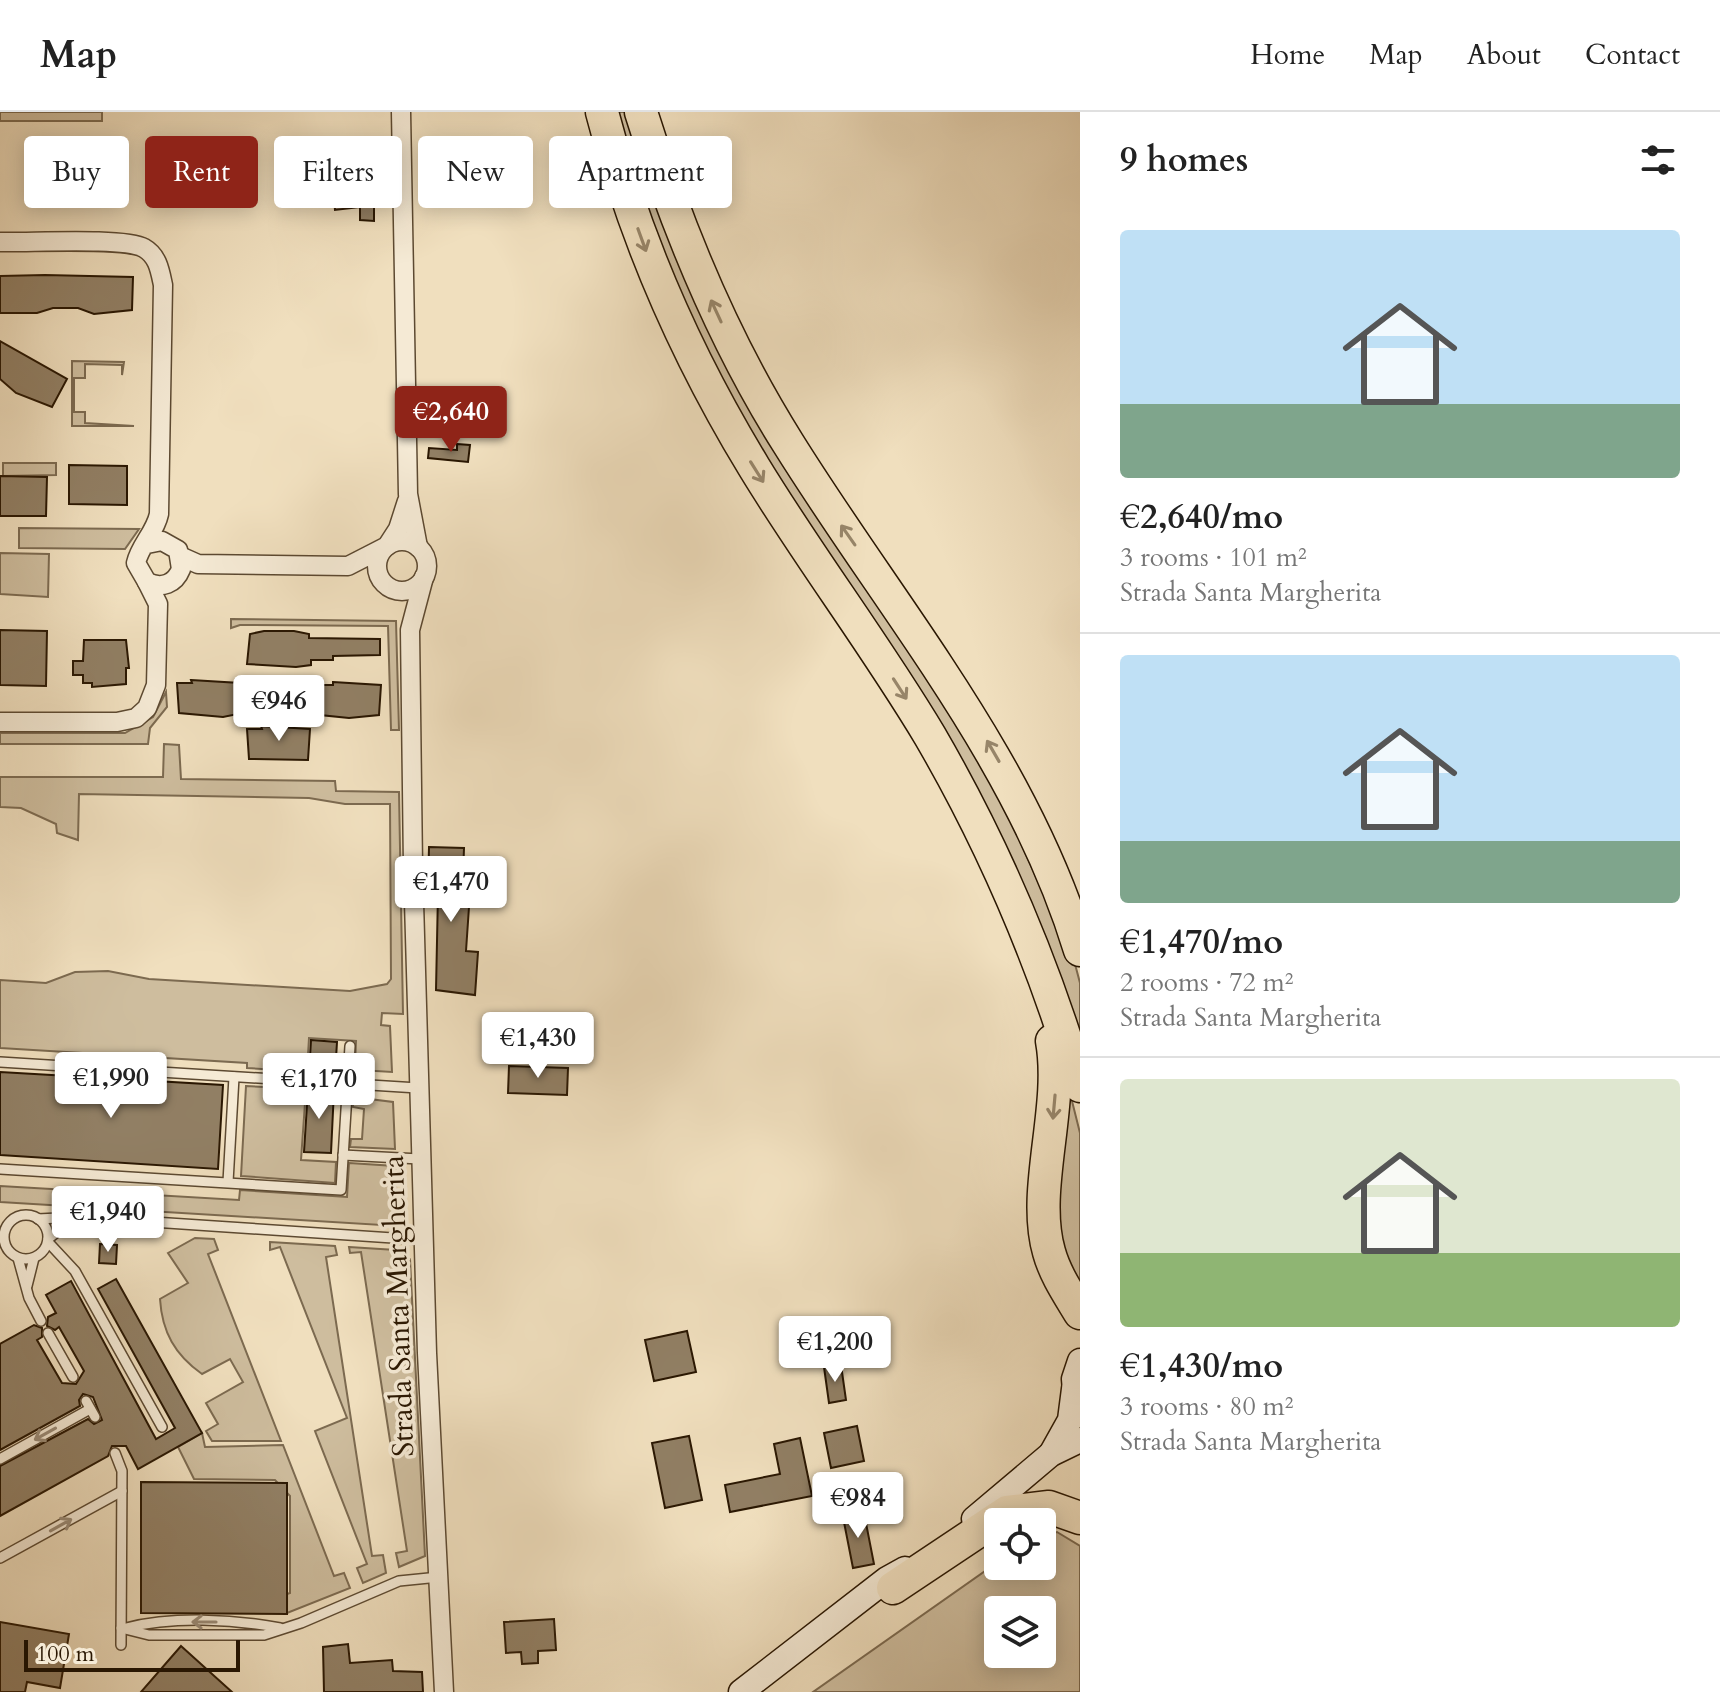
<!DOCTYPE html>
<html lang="en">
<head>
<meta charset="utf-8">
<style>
  body { margin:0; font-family:Cardo,serif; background:#f6f6f6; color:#222; height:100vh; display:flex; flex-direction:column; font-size:30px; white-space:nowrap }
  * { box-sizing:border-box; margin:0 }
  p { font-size:26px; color:#767676 }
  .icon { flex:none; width:44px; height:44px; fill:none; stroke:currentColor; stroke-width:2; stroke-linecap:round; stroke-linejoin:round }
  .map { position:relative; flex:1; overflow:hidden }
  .panel { display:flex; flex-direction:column; background:#fff; width:640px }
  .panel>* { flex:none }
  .banner { position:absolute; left:24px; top:24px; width:760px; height:72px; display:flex; gap:16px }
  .fabs { position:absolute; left:984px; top:1396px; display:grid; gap:16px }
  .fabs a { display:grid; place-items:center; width:72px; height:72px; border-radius:8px; background:#fff; box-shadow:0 4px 20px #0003; font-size:40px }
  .scale { position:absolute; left:24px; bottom:20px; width:216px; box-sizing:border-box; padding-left:8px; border:4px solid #2a1702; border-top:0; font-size:22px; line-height:28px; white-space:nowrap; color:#2a1702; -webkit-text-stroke:6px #f5ead5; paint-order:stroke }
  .price { position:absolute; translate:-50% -68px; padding:0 18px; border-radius:8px; background:#fff; color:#222; font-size:26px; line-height:52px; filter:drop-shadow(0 2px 4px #0008) }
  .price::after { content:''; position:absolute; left:50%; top:48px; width:24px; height:18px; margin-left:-12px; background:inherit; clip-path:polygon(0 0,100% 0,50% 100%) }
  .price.current { background:#8f2418; color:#fff }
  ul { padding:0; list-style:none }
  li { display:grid; align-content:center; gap:16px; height:424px; padding:0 40px }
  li+li { border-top:2px solid #e0e0e0 }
  li span { display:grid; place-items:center; height:248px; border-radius:8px; color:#555 }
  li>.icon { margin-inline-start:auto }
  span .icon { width:144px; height:144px; fill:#fffc; stroke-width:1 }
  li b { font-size:34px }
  h2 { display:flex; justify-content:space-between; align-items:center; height:96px; padding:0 40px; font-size:34px }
  .tag { padding:0 28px; border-radius:8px; background:#fff; box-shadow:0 4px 20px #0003; font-size:28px; line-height:72px }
  .tag.current { background:#8f2418; color:#fff }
  header { display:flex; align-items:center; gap:48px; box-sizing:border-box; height:112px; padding:0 40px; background:#fff; border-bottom:2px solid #e0e0e0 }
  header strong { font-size:38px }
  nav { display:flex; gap:44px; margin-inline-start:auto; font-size:28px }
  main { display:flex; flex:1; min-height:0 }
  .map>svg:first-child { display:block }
</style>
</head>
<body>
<header>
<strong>Map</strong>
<nav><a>Home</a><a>Map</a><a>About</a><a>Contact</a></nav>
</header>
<main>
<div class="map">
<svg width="1080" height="1580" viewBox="0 0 1080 1580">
  <rect width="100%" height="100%" fill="#f0dfbe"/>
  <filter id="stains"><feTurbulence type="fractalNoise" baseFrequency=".0025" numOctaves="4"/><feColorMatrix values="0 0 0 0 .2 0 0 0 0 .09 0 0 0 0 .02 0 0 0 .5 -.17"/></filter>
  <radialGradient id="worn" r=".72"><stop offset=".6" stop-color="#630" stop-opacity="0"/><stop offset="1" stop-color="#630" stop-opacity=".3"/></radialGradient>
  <!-- green -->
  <g fill="#cebd9e" stroke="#7c6a50" stroke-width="2" fill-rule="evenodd">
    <rect x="0" y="0" width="102" height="9"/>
    <path d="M 610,0 L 632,0 L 665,101 L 972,622 L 1075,852 L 1080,871 L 1080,945 L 1062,890 L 710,259 Z"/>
    <path d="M 72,249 L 124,250 L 122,263 L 122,253 L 85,252 L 85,266 L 74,266 L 74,300 L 85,300 L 85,311 L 134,314 L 72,314 Z"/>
    <path d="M 3,351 L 56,351 L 56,363 L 3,364 Z"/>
    <path d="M 19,416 L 139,417 L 125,437 L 19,436 Z"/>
    <path d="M 0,441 L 49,442 L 48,485 L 0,482 Z"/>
    <path d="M 231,507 L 396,509 L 399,618 L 391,618 L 388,514 L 240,513 L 231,516 Z"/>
    <path d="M 166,580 L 167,595 L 150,616 L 148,632 L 0,632 L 0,621 L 125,621 L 153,605 Z"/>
    <path d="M 164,632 L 179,633 L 181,667 L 335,669 L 336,679 L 399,680 L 403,902 L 382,901 L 381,913 L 390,914 L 392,960 L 359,958 L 355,955 L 356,929 L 309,926 L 307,960 L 247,956 L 247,951 L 0,936 L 0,868 L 46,871 L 75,860 L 108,859 L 149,867 L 350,879 L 387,872 L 391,867 L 390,692 L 345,692 L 309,686 L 79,682 L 78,728 L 57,721 L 56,712 L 21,696 L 0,695 L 0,665 L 163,665 Z"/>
    <path d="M 1066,965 L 1080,1021 L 1080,1185 L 1055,1136 Z"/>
    <path d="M 246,974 L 306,977 L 301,1048 L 336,1050 L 335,1071 L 241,1064 Z"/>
    <path d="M 353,985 L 393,990 L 395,1037 L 350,1035 L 351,1027 L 362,1027 L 364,997 L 353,995 Z"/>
    <path d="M 349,1051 L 395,1054 L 398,1114 L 0,1090 L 0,1074 L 239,1088 L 240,1078 L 347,1085 Z"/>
    <path d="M 195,1126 L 214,1127 L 218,1138 L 208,1142 L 281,1329 L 212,1329 L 206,1319 L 218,1312 L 206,1291 L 243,1270 L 230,1247 L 202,1262 C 175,1243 162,1220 160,1187 L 188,1171 L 168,1141 Z"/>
    <path d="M 270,1130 L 335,1134 L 337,1143 L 326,1145 L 372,1444 L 383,1443 L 386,1461 L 363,1471 L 357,1456 L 367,1452 L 315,1319 L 347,1306 L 280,1135 L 270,1138 Z"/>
    <path d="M 349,1135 L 396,1138 L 410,1147 L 425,1444 L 399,1455 L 396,1441 L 407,1439 L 361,1140 L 350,1141 Z"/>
    <path d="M 202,1321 L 205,1335 L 283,1333 L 334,1464 L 344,1461 L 350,1476 L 287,1501 L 287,1482 L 290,1481 L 290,1384 L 275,1368 L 194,1367 L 178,1335 Z"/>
    <path d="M 1057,1420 L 1080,1434 L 1080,1580 L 813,1580 L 998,1450 L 998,1454 L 1042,1454 L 1042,1424 ZM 1042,1498 L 1042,1542 L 998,1542 L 998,1498 Z"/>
  </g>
  <!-- building -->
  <g fill="#917f64" stroke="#2a1702" stroke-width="2">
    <path d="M 360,72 L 360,77 L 380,75 L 382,93 L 374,94 L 374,109 L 360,108 L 360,95 L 335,98 L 333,74 Z"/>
    <path d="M 45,163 L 133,165 L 132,198 L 94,202 L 78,196 L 53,196 L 37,201 L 0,201 L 0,164 Z"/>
    <path d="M 0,229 L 67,267 L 52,295 L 16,281 L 0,267 Z"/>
    <path d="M 457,332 L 470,333 L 468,350 L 428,346 L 429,336 L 457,338 Z"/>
    <path d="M 69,353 L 127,354 L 127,393 L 69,392 Z"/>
    <path d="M 0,364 L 47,365 L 46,404 L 0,404 Z"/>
    <path d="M 0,518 L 47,519 L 46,574 L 0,573 Z"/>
    <path d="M 264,519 L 294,519 L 309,522 L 309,526 L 380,527 L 380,543 L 333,544 L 333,548 L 311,548 L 311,553 L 296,555 L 247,552 L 250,522 Z"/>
    <path d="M 84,528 L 126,528 L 129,556 L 126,556 L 126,572 L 92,575 L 92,571 L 83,571 L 83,563 L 73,563 L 73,549 L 83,549 Z"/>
    <path d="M 191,568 L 240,571 L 238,602 L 223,605 L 179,601 L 177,571 L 192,571 Z"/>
    <path d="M 333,570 L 381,573 L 379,603 L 349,606 L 320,603 L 318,573 L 333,573 Z"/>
    <path d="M 261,614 L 310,617 L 308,648 L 249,647 L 247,617 L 262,617 Z"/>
    <path d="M 429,735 L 464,736 L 463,766 L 453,766 L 452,794 L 469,795 L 466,839 L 478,840 L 475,883 L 436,878 L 438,781 L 428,781 Z"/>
    <path d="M 311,928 L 337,930 L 335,963 L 309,962 Z"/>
    <path d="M 509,954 L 568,956 L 567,983 L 508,981 Z"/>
    <path d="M 0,960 L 223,973 L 218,1057 L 0,1043 Z"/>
    <path d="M 308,977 L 334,978 L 331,1041 L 304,1040 Z"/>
    <path d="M 100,1132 L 117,1133 L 116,1152 L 99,1151 Z"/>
    <path d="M 116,1167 L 202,1321 L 138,1357 L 126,1334 L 112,1334 L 108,1344 L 0,1404 L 0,1354 L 88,1307 L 94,1312 L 102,1308 L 93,1285 L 83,1282 L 79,1288 L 80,1294 L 0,1338 L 0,1232 L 34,1213 L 42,1216 L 42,1225 L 37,1228 L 62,1271 L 76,1272 L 84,1259 L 59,1215 L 55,1218 L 47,1214 L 48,1205 L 56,1201 L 46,1183 L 71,1169 L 156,1327 L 175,1316 L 98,1177 Z"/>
    <path d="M 687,1219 L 696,1260 L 654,1269 L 645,1228 Z"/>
    <path d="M 841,1253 L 846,1288 L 829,1291 L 824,1255 Z"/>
    <path d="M 857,1314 L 864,1349 L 831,1356 L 824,1321 Z"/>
    <path d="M 689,1324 L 702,1388 L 665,1396 L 652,1331 Z"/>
    <path d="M 800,1326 L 812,1384 L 730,1400 L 725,1373 L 780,1362 L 774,1332 Z"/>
    <path d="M 141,1370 L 287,1371 L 287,1502 L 141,1501 Z"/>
    <path d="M 864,1401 L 874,1452 L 853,1456 L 843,1405 Z"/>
    <path d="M 554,1507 L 556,1538 L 538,1539 L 538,1551 L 522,1552 L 521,1540 L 506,1541 L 504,1510 Z"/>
    <path d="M 0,1510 L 69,1522 L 60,1576 L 27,1570 L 25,1580 L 0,1580 Z"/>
    <path d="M 348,1532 L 350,1551 L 392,1548 L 393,1559 L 422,1560 L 423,1580 L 324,1580 L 323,1535 Z"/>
    <path d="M 181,1534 L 232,1580 L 141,1580 Z"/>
  </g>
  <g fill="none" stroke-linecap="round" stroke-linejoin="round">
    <defs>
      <g id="lane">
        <path d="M 0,950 L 418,976"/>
        <path d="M 343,1043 L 420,1047"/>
        <path d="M 0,1057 L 341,1078 L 350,934"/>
        <path d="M 228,1070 L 234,965"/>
        <circle cx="26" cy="1125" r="22"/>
        <path d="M 38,1107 L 78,1105 L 423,1128"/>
        <path d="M 48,1127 L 62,1116 L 91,1108"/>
        <path d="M 48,1130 L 75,1159 L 162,1315"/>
        <path d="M 18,1146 L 29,1186 L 41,1209"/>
        <path d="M 27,1174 L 34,1146"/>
        <path d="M 48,1221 L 73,1265"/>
        <path d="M 86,1289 L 95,1305"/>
        <path d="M 115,1341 L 122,1359 L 121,1533"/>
        <path d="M 0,1347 L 90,1297"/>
        <path d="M 0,1446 L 122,1379"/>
        <path d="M 121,1516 L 149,1523 L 264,1523 L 301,1511 L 399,1469 L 439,1465"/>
        <path d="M 126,1516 C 173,1504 233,1507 280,1516"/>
      </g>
      <g id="street">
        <path d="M 401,0 L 408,382 L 418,435"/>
        <path d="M 0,130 C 28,131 124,125 144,136 C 158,144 160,159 163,173 L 159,402 C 155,421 140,433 136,451 L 147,470 C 162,477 175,472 181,457 L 178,438 L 162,429 L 147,432"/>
        <circle cx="402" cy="454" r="25"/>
        <path d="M 180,444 L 198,452 L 348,454 L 387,434 L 398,417 L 407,389"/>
        <path d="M 424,465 L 410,518 L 413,755 L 427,1241 L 444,1580"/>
        <path d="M 0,610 L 117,610 L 136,606 L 147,596 L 156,573 L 158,492 L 147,470"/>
      </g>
      <g id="secondary">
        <path d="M 1076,1291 L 1074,1267 L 1080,1249"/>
        <path d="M 1051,1342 L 1070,1308 L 1074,1277"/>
        <path d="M 974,1407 L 1051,1342 L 1080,1328"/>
        <path d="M 741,1580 L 887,1467 L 905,1457"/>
      </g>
      <g id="highway">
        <path d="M 602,0 C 634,125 687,245 754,355 C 810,447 875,532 930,624 C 994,734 1044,852 1080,974"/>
        <path d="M 641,0 C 677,116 723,228 788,331 C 892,498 1022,647 1080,838"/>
        <path d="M 1052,929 C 1064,996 1031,1078 1049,1140 C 1055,1162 1068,1181 1080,1201"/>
        <path d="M 893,1476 L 1007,1400 L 1049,1395 L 1080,1406"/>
      </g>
    </defs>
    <!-- lane casing -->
    <use href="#lane" stroke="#5c4931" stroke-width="12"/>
    <!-- street casing -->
    <use href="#street" stroke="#5c4931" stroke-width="21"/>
    <!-- secondary casing -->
    <use href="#secondary" stroke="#2a1702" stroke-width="27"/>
    <!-- highway casing -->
    <use href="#highway" stroke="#2a1702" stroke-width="35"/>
    <!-- lane -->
    <use href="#lane" stroke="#f5ead5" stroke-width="9"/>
    <!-- street -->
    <use href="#street" stroke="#f5ead5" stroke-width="18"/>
    <!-- secondary -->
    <use href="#secondary" stroke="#f5ead5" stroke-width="24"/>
    <!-- highway -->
    <use href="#highway" stroke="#f0dfbe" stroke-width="32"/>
  </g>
  <!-- one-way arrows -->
  <defs><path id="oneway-shaft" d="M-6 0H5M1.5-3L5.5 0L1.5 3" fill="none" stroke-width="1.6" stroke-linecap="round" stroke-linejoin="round" transform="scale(2)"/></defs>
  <g stroke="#978569">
    <use href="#oneway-shaft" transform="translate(642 128) rotate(70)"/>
    <use href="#oneway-shaft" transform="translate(716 199) rotate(-115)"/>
    <use href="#oneway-shaft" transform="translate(757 360) rotate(58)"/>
    <use href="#oneway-shaft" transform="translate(848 423) rotate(-125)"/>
    <use href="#oneway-shaft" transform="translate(900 577) rotate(57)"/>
    <use href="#oneway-shaft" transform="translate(993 639) rotate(-120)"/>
    <use href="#oneway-shaft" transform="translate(1054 995) rotate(95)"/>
  </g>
  <g stroke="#9a8b76">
    <use href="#oneway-shaft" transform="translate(45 1322) rotate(151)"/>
    <use href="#oneway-shaft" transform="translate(61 1413) rotate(-29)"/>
    <use href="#oneway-shaft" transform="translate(204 1510) rotate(-180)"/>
  </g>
  <g text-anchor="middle" stroke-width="7" stroke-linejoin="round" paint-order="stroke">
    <!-- street labels -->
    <g font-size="30" fill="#2a1702" stroke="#f5ead5">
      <text transform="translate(398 1194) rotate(-92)" y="10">Strada Santa Margherita</text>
    </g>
  </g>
  <rect width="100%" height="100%" filter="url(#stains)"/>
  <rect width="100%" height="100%" fill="url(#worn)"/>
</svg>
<div class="fabs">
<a><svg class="icon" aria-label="locate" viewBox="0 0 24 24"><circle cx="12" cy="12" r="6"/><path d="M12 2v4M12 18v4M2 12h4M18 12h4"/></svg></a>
<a><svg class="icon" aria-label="layers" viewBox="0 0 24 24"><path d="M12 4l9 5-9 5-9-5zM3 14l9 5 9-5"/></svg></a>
</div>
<div class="scale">100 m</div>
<b class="price current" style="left:451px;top:342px">€2,640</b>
<b class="price" style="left:279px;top:631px">€946</b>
<b class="price" style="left:451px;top:812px">€1,470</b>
<b class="price" style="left:538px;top:968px">€1,430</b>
<b class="price" style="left:111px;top:1008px">€1,990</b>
<b class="price" style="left:319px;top:1009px">€1,170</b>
<b class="price" style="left:108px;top:1142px">€1,940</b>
<b class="price" style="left:835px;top:1272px">€1,200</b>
<b class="price" style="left:858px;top:1428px">€984</b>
<div class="banner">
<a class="tag">Buy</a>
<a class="tag current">Rent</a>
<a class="tag">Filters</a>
<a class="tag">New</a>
<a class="tag">Apartment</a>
</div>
</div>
<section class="panel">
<h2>9 homes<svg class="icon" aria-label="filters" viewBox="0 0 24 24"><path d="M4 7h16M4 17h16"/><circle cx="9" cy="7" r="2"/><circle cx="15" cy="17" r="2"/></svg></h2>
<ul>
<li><span style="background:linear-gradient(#bfe0f5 70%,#7fa58c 0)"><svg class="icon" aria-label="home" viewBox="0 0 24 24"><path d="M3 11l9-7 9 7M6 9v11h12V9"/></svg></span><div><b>€2,640/mo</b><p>3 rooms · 101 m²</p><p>Strada Santa Margherita</p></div></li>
<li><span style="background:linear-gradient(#bfe0f5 75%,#7fa58c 0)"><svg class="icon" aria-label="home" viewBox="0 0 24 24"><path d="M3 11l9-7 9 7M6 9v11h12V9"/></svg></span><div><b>€1,470/mo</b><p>2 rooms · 72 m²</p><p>Strada Santa Margherita</p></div></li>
<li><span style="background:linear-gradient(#dfe7d0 70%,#8fb573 0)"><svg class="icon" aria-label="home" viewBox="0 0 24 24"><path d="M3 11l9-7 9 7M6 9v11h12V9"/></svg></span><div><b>€1,430/mo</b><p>3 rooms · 80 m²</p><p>Strada Santa Margherita</p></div></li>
</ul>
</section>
</main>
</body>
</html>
